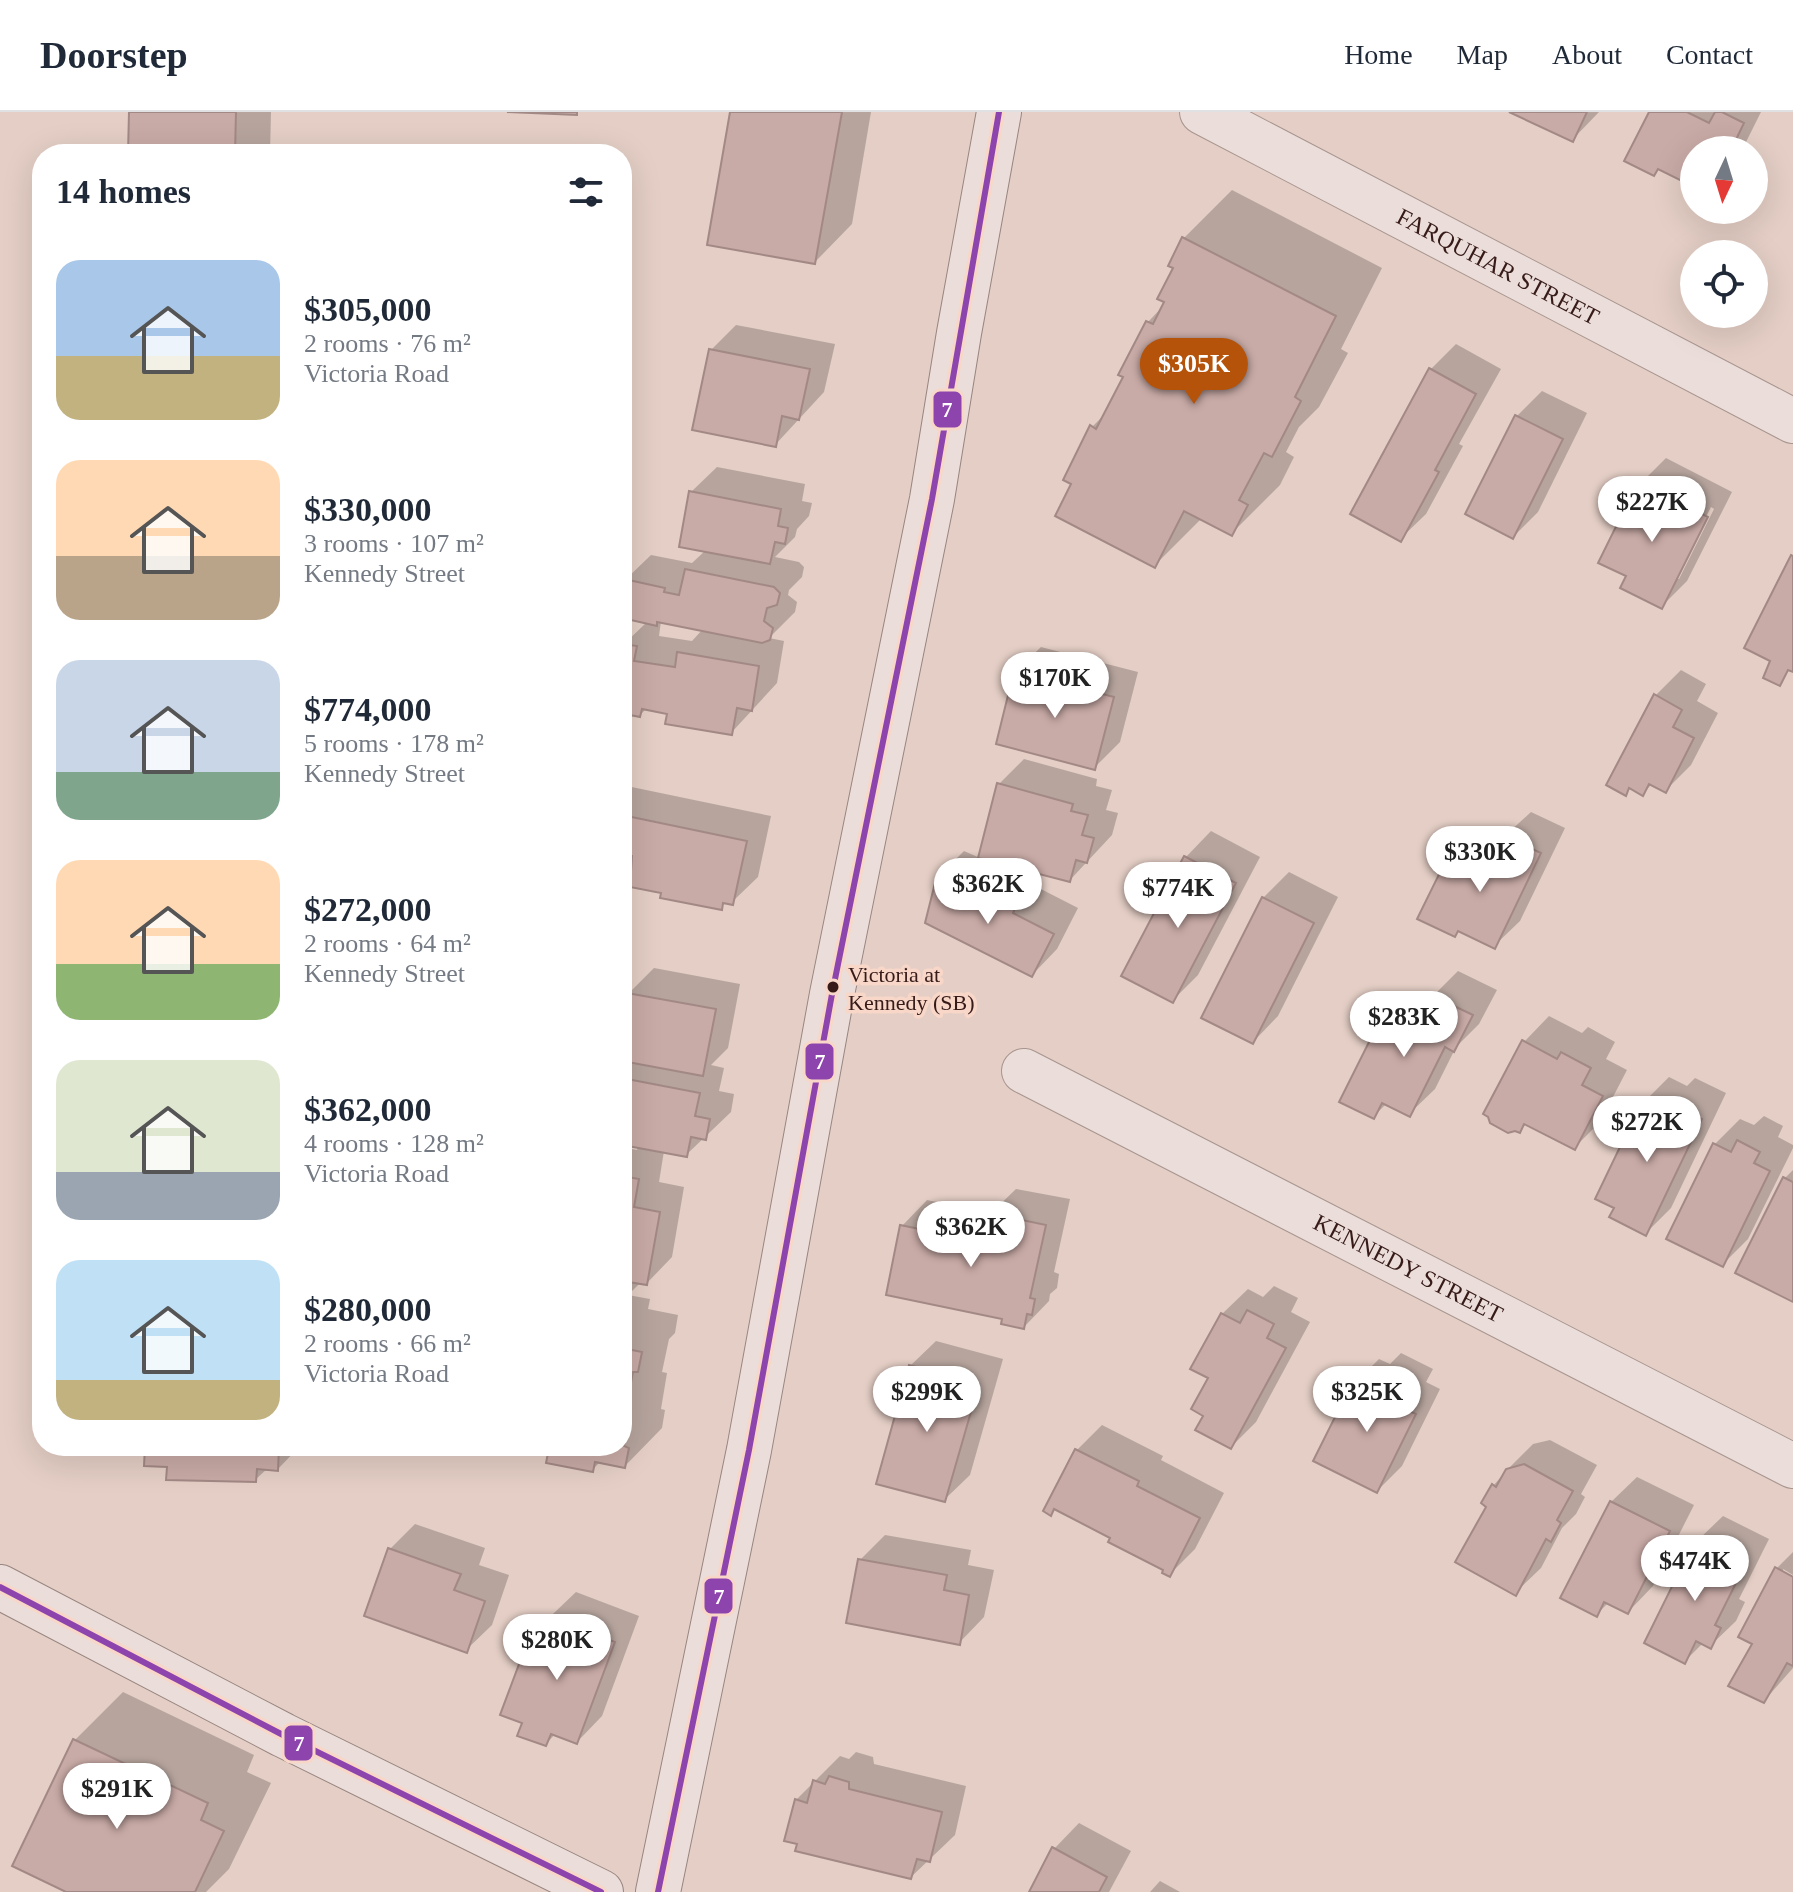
<!DOCTYPE html>
<html lang="en">
<head>
<meta charset="utf-8">
<style>
  body { margin:0; font-family:Georgia,serif; background:#f6f6f7; color:#1f2937; height:100vh; display:flex; flex-direction:column; font-size:30px; white-space:nowrap }
  * { box-sizing:border-box; margin:0 }
  p { font-size:26px; color:#747a83 }
  .icon { flex:none; width:44px; height:44px; fill:none; stroke:currentColor; stroke-width:2; stroke-linecap:round; stroke-linejoin:round }
  .map { position:relative; flex:1; overflow:hidden }
  .side { position:absolute; left:32px; top:32px; width:600px; height:1312px; display:flex; flex-direction:column; background:#fff; border-radius:32px; box-shadow:0 8px 32px #0002 }
  .side>* { flex:none }
  .needle { width:52px; rotate:184deg }
  .fabs { position:absolute; left:1680px; top:24px; display:grid; gap:16px }
  .fabs a { display:grid; place-items:center; width:88px; height:88px; border-radius:50%; background:#fff; box-shadow:0 8px 32px #0002; font-size:40px }
  .price { position:absolute; translate:-50% -68px; padding:0 18px; border-radius:28px; background:#fff; color:#222; font-size:26px; line-height:52px; filter:drop-shadow(0 2px 4px #0008) }
  .price::after { content:''; position:absolute; left:50%; top:48px; width:24px; height:18px; margin-left:-12px; background:inherit; clip-path:polygon(0 0,100% 0,50% 100%) }
  .price.selected { background:#b45309; color:#fff }
  ul { padding:0; list-style:none }
  li { display:flex; align-items:center; gap:24px; height:200px; padding:0 24px }
  li span { display:grid; place-items:center; flex:none; width:224px; height:160px; border-radius:24px; color:#555 }
  li>.icon { margin-inline-start:auto }
  span .icon { width:96px; height:96px; fill:#fffc; stroke-width:1 }
  li b { font-size:34px }
  h2 { display:flex; justify-content:space-between; align-items:center; height:96px; padding:0 24px; font-size:34px }
  header { display:flex; align-items:center; gap:48px; box-sizing:border-box; height:112px; padding:0 40px; background:#fff; border-bottom:2px solid #e0e1e3 }
  header strong { font-size:38px }
  nav { display:flex; gap:44px; margin-inline-start:auto; font-size:28px }
  .map>svg:first-child { display:block }
</style>
</head>
<body>
<header>
<strong>Doorstep</strong>
<nav><a>Home</a><a>Map</a><a>About</a><a>Contact</a></nav>
</header>
<div class="map">
<svg width="1793" height="1780" viewBox="0 0 1793 1780">
  <rect width="100%" height="100%" fill="#e4cec5"/>
  <!-- shadow -->
  <g fill="#0003" fill-rule="evenodd">
    <path d="M 131,0 L 271,0 L 270,42 L 130,42 Z"/>
    <path d="M 732,0 L 871,0 L 852,112 L 815,150 Z"/>
    <path d="M 1514,0 L 1599,0 L 1572,28 Z"/>
    <path d="M 1651,0 L 1761,0 L 1742,38 L 1694,38 L 1694,73 L 1660,56 L 1654,62 Z"/>
    <path d="M 1232,78 L 1382,156 L 1341,237 L 1348,241 L 1319,295 L 1299,315 L 1286,340 L 1294,345 L 1280,373 L 1232,421 L 1202,406 L 1155,453 L 1074,371 L 1092,315 L 1108,299 L 1125,264 L 1121,262 L 1148,210 L 1165,192 L 1184,126 Z"/>
    <path d="M 736,213 L 835,232 L 824,280 L 775,333 L 711,238 Z"/>
    <path d="M 1456,232 L 1501,257 L 1459,332 L 1463,334 L 1426,402 L 1400,427 L 1431,257 Z"/>
    <path d="M 1542,279 L 1587,301 L 1538,400 L 1513,425 L 1468,402 L 1517,304 Z"/>
    <path d="M 1666,346 L 1732,380 L 1687,469 L 1662,494 L 1628,463 L 1640,372 ZM 1711,395 L 1714,397 L 1679,467 L 1675,467 Z"/>
    <path d="M 717,355 L 805,372 L 802,389 L 812,391 L 809,404 L 797,417 L 795,425 L 775,445 L 799,450 L 804,455 L 802,465 L 789,478 L 788,483 L 797,490 L 795,500 L 769,526 L 784,529 L 777,571 L 731,621 L 669,600 L 647,596 L 640,603 L 635,602 L 622,615 L 623,533 L 647,510 L 622,504 L 625,468 L 651,443 L 692,451 L 706,438 L 691,380 ZM 661,509 L 703,517 L 692,529 L 659,524 Z"/>
    <path d="M 1041,535 L 1138,560 L 1120,630 L 1095,655 L 1015,560 Z"/>
    <path d="M 1681,558 L 1706,572 L 1697,589 L 1718,601 L 1691,653 L 1666,678 L 1652,672 L 1643,681 L 1631,675 L 1625,681 L 1655,584 Z"/>
    <path d="M 1024,647 L 1097,667 L 1096,674 L 1112,678 L 1106,698 L 1118,701 L 1112,723 L 1070,768 L 1020,757 L 1040,768 L 1037,775 L 1078,796 L 1057,837 L 1032,863 L 927,810 L 939,764 L 964,739 L 980,746 L 999,672 ZM 981,745 L 1017,754 L 1010,761 Z"/>
    <path d="M 622,673 L 771,704 L 758,765 L 732,790 L 727,790 L 721,795 L 664,779 L 635,743 L 622,739 Z"/>
    <path d="M 1531,700 L 1565,716 L 1520,809 L 1494,834 L 1460,818 L 1454,823 L 1448,747 L 1474,722 L 1496,732 Z"/>
    <path d="M 1211,719 L 1260,745 L 1198,863 L 1173,888 L 1123,863 L 1186,745 Z"/>
    <path d="M 1289,760 L 1338,785 L 1278,904 L 1253,930 L 1263,786 Z"/>
    <path d="M 654,856 L 740,872 L 728,936 L 711,953 L 724,956 L 719,979 L 734,982 L 731,1000 L 686,1043 L 664,1039 L 659,1070 L 684,1075 L 672,1145 L 647,1171 L 641,1170 L 628,1183 L 650,1187 L 648,1197 L 678,1203 L 675,1221 L 669,1227 L 662,1260 L 667,1261 L 661,1297 L 665,1298 L 662,1316 L 625,1354 L 601,1349 L 592,1358 L 550,1340 L 521,1334 L 622,1334 L 622,1035 L 637,1038 L 638,1034 L 622,1031 L 622,916 L 628,882 Z"/>
    <path d="M 1458,859 L 1497,878 L 1479,912 L 1456,935 L 1435,977 L 1409,1002 L 1387,991 L 1373,1005 L 1342,989 L 1384,905 L 1409,879 L 1421,885 L 1425,881 L 1432,885 Z"/>
    <path d="M 1549,904 L 1582,921 L 1588,915 L 1615,930 L 1606,947 L 1627,958 L 1600,1010 L 1574,1036 L 1527,1011 L 1519,1019 L 1524,930 Z"/>
    <path d="M 1669,965 L 1687,974 L 1695,966 L 1726,981 L 1671,1096 L 1646,1121 L 1616,1095 L 1644,990 Z"/>
    <path d="M 1764,1004 L 1783,1014 L 1778,1025 L 1793,1033 L 1793,1036 L 1748,1127 L 1722,1153 L 1715,1032 L 1740,1007 L 1754,1013 Z"/>
    <path d="M 1793,1058 L 1793,1188 L 1785,1066 Z"/>
    <path d="M 1016,1077 L 1070,1087 L 1054,1160 L 1059,1162 L 1057,1176 L 1050,1182 L 1049,1189 L 1024,1215 L 902,1114 L 927,1088 L 991,1101 Z"/>
    <path d="M 1274,1174 L 1298,1186 L 1291,1200 L 1310,1210 L 1256,1310 L 1231,1335 L 1206,1303 L 1222,1202 L 1248,1177 L 1263,1185 Z"/>
    <path d="M 936,1229 L 1003,1247 L 970,1363 L 944,1388 L 910,1254 Z"/>
    <path d="M 1401,1241 L 1433,1257 L 1426,1270 L 1440,1277 L 1402,1354 L 1377,1379 L 1354,1272 L 1379,1247 L 1390,1252 Z"/>
    <path d="M 1102,1313 L 1163,1344 L 1161,1348 L 1224,1381 L 1195,1437 L 1169,1463 L 1166,1457 L 1113,1426 L 1056,1396 L 1051,1401 L 1046,1398 L 1077,1338 Z"/>
    <path d="M 1550,1328 L 1597,1353 L 1581,1382 L 1585,1385 L 1576,1402 L 1562,1416 L 1541,1456 L 1515,1481 L 1488,1394 L 1493,1374 L 1507,1358 L 1533,1332 Z"/>
    <path d="M 147,1334 L 300,1334 L 278,1357 L 268,1356 L 255,1368 Z"/>
    <path d="M 1637,1365 L 1694,1393 L 1653,1474 L 1628,1500 L 1609,1490 L 1597,1502 L 1611,1390 Z"/>
    <path d="M 1723,1404 L 1769,1427 L 1739,1487 L 1745,1490 L 1736,1509 L 1710,1534 L 1703,1531 L 1685,1549 L 1697,1429 Z"/>
    <path d="M 415,1412 L 485,1436 L 479,1453 L 509,1463 L 492,1513 L 466,1538 L 390,1437 Z"/>
    <path d="M 885,1423 L 971,1438 L 968,1453 L 994,1458 L 984,1505 L 959,1531 L 860,1448 Z"/>
    <path d="M 1793,1440 L 1793,1463 L 1783,1457 L 1783,1462 L 1793,1467 L 1793,1556 L 1764,1589 L 1754,1531 L 1777,1456 Z"/>
    <path d="M 576,1480 L 639,1504 L 602,1604 L 577,1630 L 556,1621 L 546,1632 L 525,1610 L 533,1521 Z"/>
    <path d="M 123,1580 L 254,1643 L 247,1660 L 271,1671 L 229,1757 L 206,1780 L 70,1780 L 14,1753 L 75,1628 Z"/>
    <path d="M 856,1640 L 873,1645 L 874,1652 L 966,1674 L 955,1723 L 911,1765 L 796,1688 L 840,1644 L 849,1647 Z"/>
    <path d="M 1079,1711 L 1131,1739 L 1109,1780 L 1031,1780 L 1054,1737 Z"/>
    <path d="M 1160,1769 L 1180,1780 L 1150,1780 Z"/>
  </g>
  <!-- building -->
  <g fill="#c8aaa6" stroke="#a38985" stroke-width="2">
    <path d="M 129,0 L 236,0 L 235,42 L 128,42 Z"/>
    <path d="M 507,0 L 577,0 L 577,3 Z"/>
    <path d="M 730,0 L 842,0 L 815,152 L 707,133 Z"/>
    <path d="M 1509,0 L 1587,0 L 1573,30 Z"/>
    <path d="M 1649,0 L 1687,0 L 1709,11 L 1715,0 L 1722,0 L 1744,11 L 1731,38 L 1694,38 L 1694,75 L 1658,57 L 1654,64 L 1624,49 Z"/>
    <path d="M 1182,125 L 1336,204 L 1295,285 L 1301,289 L 1272,345 L 1264,341 L 1239,388 L 1248,393 L 1232,424 L 1184,399 L 1155,456 L 1055,404 L 1071,372 L 1063,368 L 1090,313 L 1096,317 L 1123,265 L 1118,263 L 1146,209 L 1153,212 L 1164,190 L 1157,187 L 1173,156 L 1168,154 Z"/>
    <path d="M 709,237 L 810,257 L 799,308 L 782,304 L 776,335 L 692,318 Z"/>
    <path d="M 1429,256 L 1476,282 L 1435,358 L 1439,360 L 1401,430 L 1350,402 Z"/>
    <path d="M 1515,303 L 1563,327 L 1513,427 L 1465,402 Z"/>
    <path d="M 1638,370 L 1708,405 L 1662,497 L 1620,476 L 1626,464 L 1598,451 Z"/>
    <path d="M 689,379 L 781,397 L 778,414 L 788,416 L 785,432 L 775,430 L 770,452 L 679,435 Z"/>
    <path d="M 1791,443 L 1793,444 L 1793,560 L 1788,558 L 1780,574 L 1763,566 L 1770,549 L 1744,536 Z"/>
    <path d="M 685,457 L 774,475 L 780,481 L 777,493 L 767,496 L 764,509 L 773,516 L 770,528 L 762,531 L 657,510 L 657,514 L 622,506 L 624,467 L 665,476 L 664,480 L 679,483 Z"/>
    <path d="M 622,532 L 637,534 L 634,549 L 675,555 L 677,540 L 759,554 L 752,599 L 737,596 L 732,623 L 665,612 L 667,602 L 642,597 L 640,605 L 625,602 L 622,617 Z"/>
    <path d="M 1014,559 L 1114,585 L 1095,658 L 996,632 Z"/>
    <path d="M 1654,582 L 1682,598 L 1673,615 L 1694,626 L 1666,681 L 1649,672 L 1643,684 L 1629,676 L 1626,684 L 1606,673 Z"/>
    <path d="M 997,671 L 1073,692 L 1071,699 L 1088,703 L 1082,723 L 1094,726 L 1087,751 L 1076,748 L 1070,770 L 978,746 Z"/>
    <path d="M 622,703 L 747,729 L 733,793 L 723,791 L 722,798 L 660,786 L 661,781 L 630,775 L 632,744 L 622,741 Z"/>
    <path d="M 1504,724 L 1541,741 L 1495,837 L 1458,819 L 1455,825 L 1417,807 L 1447,746 L 1474,759 L 1481,744 L 1492,748 Z"/>
    <path d="M 1184,744 L 1236,771 L 1173,891 L 1121,864 Z"/>
    <path d="M 937,763 L 985,787 L 989,780 L 1001,785 L 1016,794 L 1013,801 L 1054,822 L 1032,865 L 925,811 Z"/>
    <path d="M 1262,785 L 1314,811 L 1253,932 L 1201,906 Z"/>
    <path d="M 627,881 L 716,897 L 703,964 L 622,949 L 622,905 Z"/>
    <path d="M 1431,883 L 1473,903 L 1454,940 L 1445,935 L 1410,1005 L 1382,991 L 1374,1007 L 1339,990 L 1382,904 L 1395,910 L 1398,906 L 1415,914 Z"/>
    <path d="M 1522,928 L 1557,947 L 1561,940 L 1591,956 L 1582,973 L 1603,984 L 1575,1038 L 1524,1012 L 1520,1021 L 1515,1019 L 1508,1021 L 1490,1011 L 1488,1005 L 1483,1002 Z"/>
    <path d="M 627,967 L 700,981 L 695,1004 L 710,1007 L 706,1028 L 691,1025 L 687,1045 L 622,1033 L 622,973 L 626,974 Z"/>
    <path d="M 1642,989 L 1663,999 L 1668,990 L 1702,1007 L 1646,1124 L 1609,1105 L 1614,1096 L 1595,1087 Z"/>
    <path d="M 1737,1028 L 1760,1040 L 1754,1051 L 1770,1059 L 1723,1155 L 1666,1127 L 1713,1031 L 1731,1040 Z"/>
    <path d="M 622,1064 L 639,1067 L 634,1095 L 660,1100 L 647,1173 L 622,1169 Z"/>
    <path d="M 1783,1065 L 1793,1070 L 1793,1190 L 1735,1161 Z"/>
    <path d="M 989,1101 L 1046,1113 L 1030,1186 L 1035,1187 L 1032,1203 L 1027,1202 L 1024,1217 L 1001,1212 L 1002,1207 L 886,1183 L 900,1113 L 983,1130 Z"/>
    <path d="M 1247,1198 L 1274,1212 L 1267,1226 L 1286,1236 L 1231,1337 L 1195,1318 L 1203,1304 L 1191,1297 L 1208,1266 L 1190,1257 L 1221,1201 L 1240,1211 Z"/>
    <path d="M 622,1236 L 642,1240 L 638,1260 L 633,1260 L 626,1297 L 631,1297 L 624,1334 L 629,1336 L 625,1356 L 595,1350 L 593,1360 L 546,1351 L 548,1341 L 511,1334 L 622,1334 Z"/>
    <path d="M 909,1253 L 979,1272 L 945,1390 L 876,1372 Z"/>
    <path d="M 1374,1265 L 1409,1282 L 1402,1296 L 1416,1302 L 1377,1381 L 1313,1349 L 1352,1271 L 1367,1278 Z"/>
    <path d="M 145,1334 L 279,1334 L 278,1359 L 257,1357 L 256,1370 L 166,1368 L 167,1355 L 144,1354 Z"/>
    <path d="M 1075,1337 L 1139,1369 L 1137,1374 L 1200,1406 L 1170,1465 L 1162,1461 L 1163,1458 L 1108,1430 L 1110,1426 L 1054,1397 L 1051,1404 L 1043,1399 Z"/>
    <path d="M 1524,1352 L 1573,1379 L 1557,1408 L 1561,1411 L 1551,1430 L 1546,1427 L 1516,1484 L 1455,1450 L 1486,1395 L 1481,1391 L 1492,1372 L 1496,1375 L 1506,1357 Z"/>
    <path d="M 1610,1389 L 1670,1419 L 1628,1502 L 1604,1490 L 1597,1505 L 1560,1486 Z"/>
    <path d="M 1695,1428 L 1745,1453 L 1715,1513 L 1721,1516 L 1711,1537 L 1696,1529 L 1685,1552 L 1644,1531 Z"/>
    <path d="M 388,1436 L 461,1462 L 454,1478 L 485,1489 L 467,1541 L 364,1504 Z"/>
    <path d="M 858,1447 L 947,1463 L 944,1478 L 969,1483 L 960,1533 L 846,1511 Z"/>
    <path d="M 1775,1455 L 1793,1465 L 1793,1554 L 1787,1551 L 1764,1591 L 1728,1574 L 1752,1532 L 1738,1525 Z"/>
    <path d="M 549,1504 L 615,1530 L 577,1632 L 551,1622 L 546,1634 L 517,1624 L 522,1611 L 500,1603 L 531,1520 L 541,1523 Z"/>
    <path d="M 73,1627 L 208,1691 L 201,1708 L 224,1719 L 195,1780 L 66,1780 L 12,1754 Z"/>
    <path d="M 829,1664 L 849,1670 L 849,1677 L 942,1700 L 930,1750 L 917,1747 L 911,1767 L 795,1739 L 797,1732 L 784,1729 L 795,1687 L 807,1691 L 813,1668 L 825,1672 Z"/>
    <path d="M 1052,1735 L 1107,1765 L 1099,1780 L 1029,1780 Z"/>
  </g>
  <g fill="none" stroke-linecap="round" stroke-linejoin="round">
    <defs>
      <g id="street">
        <path id="s1" d="M 1202,0 L 1793,309"/>
        <path id="s2" d="M 1024,959 L 1793,1354"/>
      </g>
      <g id="secondary">
        <path d="M 0,1475 L 283,1623 L 601,1780"/>
        <path d="M 658,1780 L 749,1338 L 832,882 L 932,387 L 959,221 L 999,0"/>
      </g>
    </defs>
    <!-- street casing -->
    <use href="#street" stroke="#a89590" stroke-width="46"/>
    <!-- secondary casing -->
    <use href="#secondary" stroke="#988580" stroke-width="46"/>
    <!-- street -->
    <use href="#street" stroke="#ebddd9" stroke-width="44"/>
    <!-- secondary -->
    <use href="#secondary" stroke="#ebddd9" stroke-width="44"/>
    <defs>
      <g id="bus-1">
        <path d="M 0,1475 L 283,1623 L 601,1780"/>
        <path d="M 658,1780 L 749,1338 L 832,882 L 932,387 L 999,0"/>
      </g>
    </defs>
    <!-- bus-1 casing -->
    <use href="#bus-1" stroke="#f8d7c8" stroke-width="12"/>
    <!-- bus-1 -->
    <use href="#bus-1" stroke="#8e44ad" stroke-width="6"/>
  </g>
  <!-- markers -->
  <circle fill="#361b19" stroke="#f8d7c8" stroke-width="3" cx="833" cy="875" r="7"/>
  <g text-anchor="middle" stroke-width="7" stroke-linejoin="round" paint-order="stroke">
    <!-- bus labels -->
    <g font-size="22" fill="#361b19" stroke="#f8d7c8" text-anchor="start">
      <text x="848" y="870">Victoria at<tspan x="848" dy="28">Kennedy (SB)</tspan></text>
    </g>
    <!-- street labels -->
    <g font-size="24" fill="#361b19" stroke="#f8d7c8">
      <text dy="8" stroke="none"><textPath href="#s1" startOffset="334">FARQUHAR STREET</textPath></text>
      <text dy="8" stroke="none"><textPath href="#s2" startOffset="432">KENNEDY STREET</textPath></text>
    </g>
  </g>
  <g stroke="#f8d7c8" stroke-width="3">
    <rect x="932" y="278" width="31" height="39" rx="8" fill="#8e44ad"/>
    <rect x="804" y="930" width="31" height="39" rx="8" fill="#8e44ad"/>
    <rect x="703" y="1465" width="31" height="38" rx="8" fill="#8e44ad"/>
    <rect x="283" y="1612" width="31" height="38" rx="8" fill="#8e44ad"/>
  </g>
  <g font-size="22" text-anchor="middle" font-weight="bold" fill="#fff">
    <text x="947" y="305">7</text>
    <text x="820" y="957">7</text>
    <text x="719" y="1492">7</text>
    <text x="299" y="1639">7</text>
  </g>
</svg>
<div class="fabs">
<a><svg class="needle" viewBox="-14 -14 28 28"><path d="M0-13l5 13h-10z" fill="#e53935"/><path d="M0 13l5-13h-10z" fill="#747a83"/></svg></a>
<a><svg class="icon" aria-label="locate" viewBox="0 0 24 24"><circle cx="12" cy="12" r="6"/><path d="M12 2v4M12 18v4M2 12h4M18 12h4"/></svg></a>
</div>
<b class="price selected" style="left:1194px;top:294px">$305K</b>
<b class="price" style="left:1652px;top:432px">$227K</b>
<b class="price" style="left:1055px;top:608px">$170K</b>
<b class="price" style="left:1480px;top:782px">$330K</b>
<b class="price" style="left:988px;top:814px">$362K</b>
<b class="price" style="left:1178px;top:818px">$774K</b>
<b class="price" style="left:1404px;top:947px">$283K</b>
<b class="price" style="left:1647px;top:1052px">$272K</b>
<b class="price" style="left:971px;top:1157px">$362K</b>
<b class="price" style="left:927px;top:1322px">$299K</b>
<b class="price" style="left:1367px;top:1322px">$325K</b>
<b class="price" style="left:1695px;top:1491px">$474K</b>
<b class="price" style="left:557px;top:1570px">$280K</b>
<b class="price" style="left:117px;top:1719px">$291K</b>
<section class="side">
<h2>14 homes<svg class="icon" aria-label="filters" viewBox="0 0 24 24"><path d="M4 7h16M4 17h16"/><circle cx="9" cy="7" r="2"/><circle cx="15" cy="17" r="2"/></svg></h2>
<ul>
<li><span style="background:linear-gradient(#a9c7e8 60%,#c2b280 0)"><svg class="icon" aria-label="home" viewBox="0 0 24 24"><path d="M3 11l9-7 9 7M6 9v11h12V9"/></svg></span><div><b>$305,000</b><p>2 rooms · 76 m²</p><p>Victoria Road</p></div></li>
<li><span style="background:linear-gradient(#ffd9b3 60%,#b9a48a 0)"><svg class="icon" aria-label="home" viewBox="0 0 24 24"><path d="M3 11l9-7 9 7M6 9v11h12V9"/></svg></span><div><b>$330,000</b><p>3 rooms · 107 m²</p><p>Kennedy Street</p></div></li>
<li><span style="background:linear-gradient(#c9d6e8 70%,#7fa58c 0)"><svg class="icon" aria-label="home" viewBox="0 0 24 24"><path d="M3 11l9-7 9 7M6 9v11h12V9"/></svg></span><div><b>$774,000</b><p>5 rooms · 178 m²</p><p>Kennedy Street</p></div></li>
<li><span style="background:linear-gradient(#ffd9b3 65%,#8fb573 0)"><svg class="icon" aria-label="home" viewBox="0 0 24 24"><path d="M3 11l9-7 9 7M6 9v11h12V9"/></svg></span><div><b>$272,000</b><p>2 rooms · 64 m²</p><p>Kennedy Street</p></div></li>
<li><span style="background:linear-gradient(#dfe7d0 70%,#9aa5b1 0)"><svg class="icon" aria-label="home" viewBox="0 0 24 24"><path d="M3 11l9-7 9 7M6 9v11h12V9"/></svg></span><div><b>$362,000</b><p>4 rooms · 128 m²</p><p>Victoria Road</p></div></li>
<li><span style="background:linear-gradient(#bfe0f5 75%,#c2b280 0)"><svg class="icon" aria-label="home" viewBox="0 0 24 24"><path d="M3 11l9-7 9 7M6 9v11h12V9"/></svg></span><div><b>$280,000</b><p>2 rooms · 66 m²</p><p>Victoria Road</p></div></li>
</ul>
</section>
</div>
</body>
</html>
